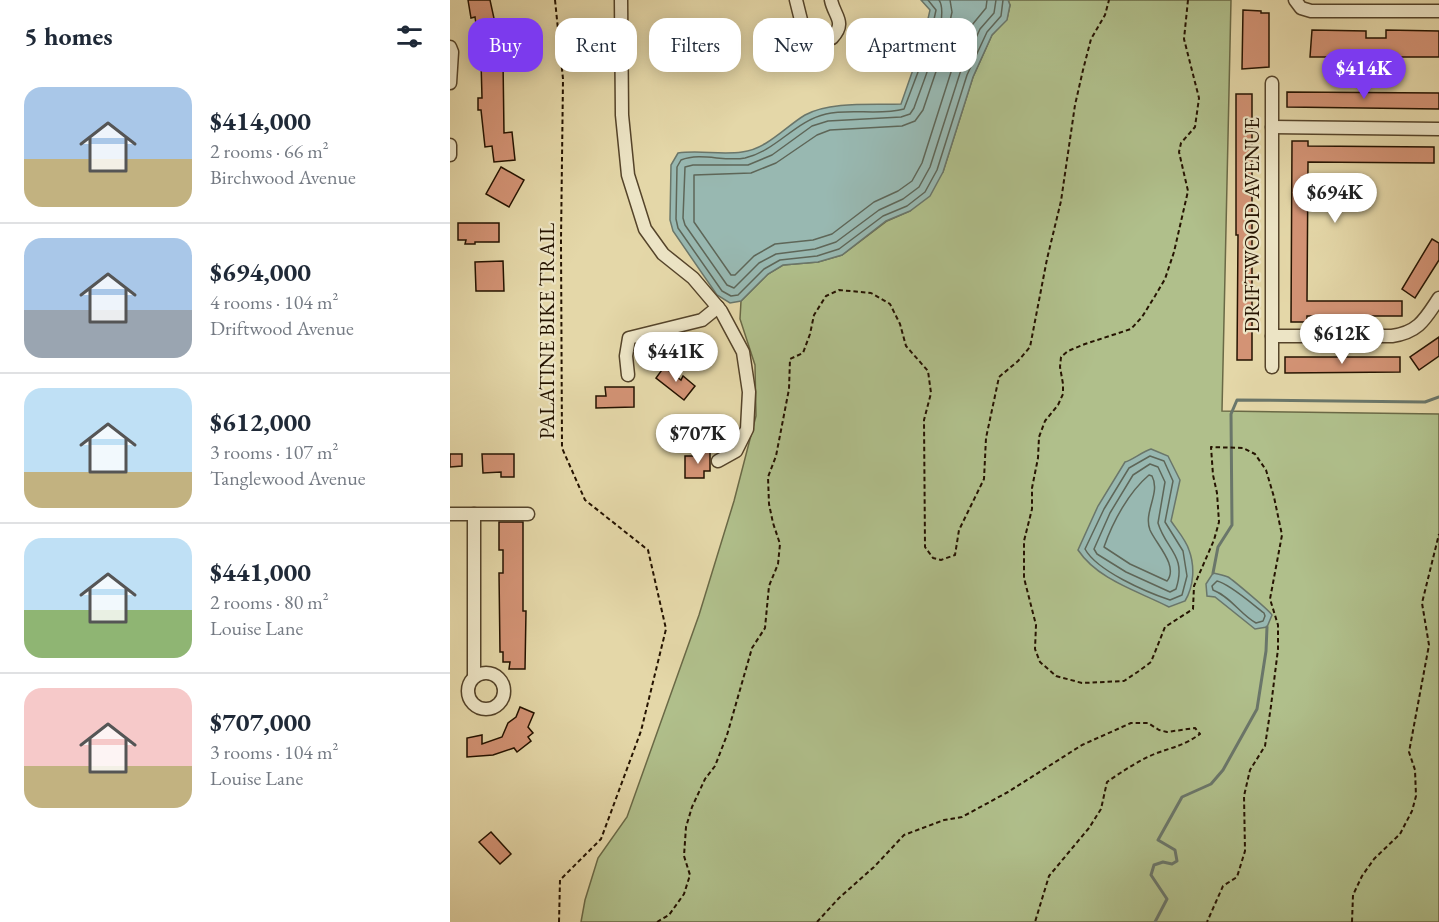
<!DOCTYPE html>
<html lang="en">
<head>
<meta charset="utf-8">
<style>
  body { margin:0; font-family:"EB Garamond",serif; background:#f6f6f7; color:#1f2937; height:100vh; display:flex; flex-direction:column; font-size:22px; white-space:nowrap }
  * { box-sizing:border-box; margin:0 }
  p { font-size:20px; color:#747a83 }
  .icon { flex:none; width:33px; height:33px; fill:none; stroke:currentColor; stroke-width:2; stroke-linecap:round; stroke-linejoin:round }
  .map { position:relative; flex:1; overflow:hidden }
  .sheet { display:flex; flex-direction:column; background:#fff; width:450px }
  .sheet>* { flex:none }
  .hud { position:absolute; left:18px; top:18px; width:570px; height:54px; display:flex; gap:12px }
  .price { position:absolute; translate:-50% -51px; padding:0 14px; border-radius:21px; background:#fff; color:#222; font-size:20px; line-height:39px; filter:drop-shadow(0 2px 3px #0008) }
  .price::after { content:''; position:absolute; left:50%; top:36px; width:18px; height:14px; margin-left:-9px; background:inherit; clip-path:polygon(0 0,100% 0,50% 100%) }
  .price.current { background:#7c3aed; color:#fff }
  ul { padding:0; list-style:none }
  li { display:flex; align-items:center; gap:18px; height:150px; padding:0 24px }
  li+li { border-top:2px solid #e0e1e3 }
  li span { display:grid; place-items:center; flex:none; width:168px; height:120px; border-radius:18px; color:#555 }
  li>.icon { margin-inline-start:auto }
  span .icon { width:72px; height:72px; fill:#fffc; stroke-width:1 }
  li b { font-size:26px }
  h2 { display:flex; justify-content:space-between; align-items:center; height:72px; padding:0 24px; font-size:26px }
  .chip { padding:0 21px; border-radius:18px; background:#fff; box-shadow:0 3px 15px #0003; font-size:21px; line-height:54px }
  .chip.current { background:#7c3aed; color:#fff }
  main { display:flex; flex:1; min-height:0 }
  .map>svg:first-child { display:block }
</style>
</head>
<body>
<main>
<section class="sheet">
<h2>5 homes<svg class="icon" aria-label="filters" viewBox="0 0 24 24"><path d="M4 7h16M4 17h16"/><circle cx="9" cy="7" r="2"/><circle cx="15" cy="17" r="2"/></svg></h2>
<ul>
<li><span style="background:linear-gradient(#a9c7e8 60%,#c2b280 0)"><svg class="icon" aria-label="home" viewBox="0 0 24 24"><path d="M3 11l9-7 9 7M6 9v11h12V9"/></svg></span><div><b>$414,000</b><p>2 rooms · 66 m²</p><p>Birchwood Avenue</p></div></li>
<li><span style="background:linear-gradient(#a9c7e8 60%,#9aa5b1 0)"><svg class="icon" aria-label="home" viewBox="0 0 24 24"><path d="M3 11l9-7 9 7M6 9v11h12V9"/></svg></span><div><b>$694,000</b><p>4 rooms · 104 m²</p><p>Driftwood Avenue</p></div></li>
<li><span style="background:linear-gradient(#bfe0f5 70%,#c2b280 0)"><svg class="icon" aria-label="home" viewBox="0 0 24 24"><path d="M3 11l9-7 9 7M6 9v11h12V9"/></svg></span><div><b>$612,000</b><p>3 rooms · 107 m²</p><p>Tanglewood Avenue</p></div></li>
<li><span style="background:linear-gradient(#bfe0f5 60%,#8fb573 0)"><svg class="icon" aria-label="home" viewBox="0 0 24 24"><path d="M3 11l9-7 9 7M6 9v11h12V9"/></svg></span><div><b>$441,000</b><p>2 rooms · 80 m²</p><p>Louise Lane</p></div></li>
<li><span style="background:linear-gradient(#f6c9c9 65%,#c2b280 0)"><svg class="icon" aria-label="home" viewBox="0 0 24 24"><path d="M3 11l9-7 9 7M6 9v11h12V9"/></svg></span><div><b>$707,000</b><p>3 rooms · 104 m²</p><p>Louise Lane</p></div></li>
</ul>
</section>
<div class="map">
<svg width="989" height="922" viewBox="0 0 989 922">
  <rect width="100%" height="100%" fill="#e4d7a8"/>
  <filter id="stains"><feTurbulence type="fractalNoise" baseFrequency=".00333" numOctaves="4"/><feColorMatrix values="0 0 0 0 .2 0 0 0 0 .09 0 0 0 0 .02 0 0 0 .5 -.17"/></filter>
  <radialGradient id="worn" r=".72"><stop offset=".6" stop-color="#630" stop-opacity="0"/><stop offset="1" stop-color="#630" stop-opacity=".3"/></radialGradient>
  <!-- green -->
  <path fill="#b0bf8b" stroke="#6a6946" stroke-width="1.5" d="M 558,0 L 781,0 L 772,411 L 989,414 L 989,922 L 131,922 L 135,900 L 148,858 L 177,817 L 249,615 L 284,501 L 306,416 L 305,365 L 290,319 L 291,301 L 318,274 L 333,265 L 368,262 L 392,255 L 437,221 L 460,211 L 493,172 L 523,77 L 542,35 L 557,19 L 560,5 Z"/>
  <!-- water -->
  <g fill="#98b8b1" stroke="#6a766a" stroke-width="1.5">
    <path d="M 471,0 L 558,0 L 560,5 L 557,20 L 542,35 L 523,77 L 493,172 L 480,196 L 460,211 L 436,221 L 392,255 L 368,262 L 333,265 L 318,274 L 291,301 L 280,303 L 267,295 L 223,231 L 220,220 L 221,165 L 228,153 C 249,150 271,155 292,152 C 317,149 335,127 355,115 C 380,101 423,105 451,104 L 473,41 L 480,10 Z"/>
    <path d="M 701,449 L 718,456 L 730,480 L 721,521 C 727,530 736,540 739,550 C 745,566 744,586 735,601 L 719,607 C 688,591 648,580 628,550 L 648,506 L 675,462 C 682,460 692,452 701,449 Z"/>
    <path d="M 763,573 C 768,574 773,575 778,577 C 783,580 820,611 822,615 L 817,627 L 805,629 L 765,597 L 757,596 L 756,584 Z"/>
  </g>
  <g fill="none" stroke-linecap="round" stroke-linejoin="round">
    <!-- shore -->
    <g stroke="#5e6658" stroke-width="1.5">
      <path d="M 478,0 L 486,10 L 479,43 L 454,109 C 429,116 401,108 376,114 C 345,121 326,151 295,158 C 274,162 251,152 231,160 L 227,167 L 226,219 L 228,228 L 272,291 L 281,296 L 288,295 L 314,269 L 330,260 L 367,256 L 389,249 L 433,216 L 457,206 L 475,192 L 487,170 L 517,75 L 537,32 L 551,16 L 553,0"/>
      <path d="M 489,0 C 501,17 471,87 464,108 L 460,114 L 451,117 L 378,121 L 362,126 L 322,155 L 298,165 L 243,165 L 235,167 L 233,218 L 235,225 L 277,285 L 284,288 L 309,263 L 326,254 L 365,249 L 386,242 L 429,210 L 453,199 L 469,187 L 480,167 L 510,73 L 530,29 L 544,13 L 546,0"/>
      <path d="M 500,0 L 502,12 L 495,45 L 473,110 L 465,121 L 452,126 L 380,130 L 367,135 L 326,163 L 301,173 L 244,175 L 244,222 L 281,275 L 285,275 L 304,256 L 325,244 L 363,240 L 382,234 L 424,202 L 448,191 L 462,181 L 472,163 L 502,69 L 522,25 L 536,8 L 537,0"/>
      <path d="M 700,456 L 714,461 L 723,481 L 715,522 L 733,551 L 737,576 L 732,595 L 720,600 C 696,592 647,571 635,549 L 654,509 L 679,468 Z"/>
      <path d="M 700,464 L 708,467 L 715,482 L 708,523 C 716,550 737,555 726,589 L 720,592 L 676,572 L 647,554 L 644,549 L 660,513 L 683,475 Z"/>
      <path d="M 699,475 L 702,476 C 711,493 693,512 700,530 C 706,544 729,566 717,581 L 680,564 L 654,547 C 663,521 679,492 699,475 Z"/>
      <path d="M 767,581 C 780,584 802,604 814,613 L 815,616 L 813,621 L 806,623 C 790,614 781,597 763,590 L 762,586 Z"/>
    </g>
    <!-- stream -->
    <g stroke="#6a766a" stroke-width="3">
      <path d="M 763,573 L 768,547 L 782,525 L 781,414 L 787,400 L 975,402 L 989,397"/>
      <path d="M 705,922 L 717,899 L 701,875 L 704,865 L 713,862 L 722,864 L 727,861 L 725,850 L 708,840 L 732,797 L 761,784 L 773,770 L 807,709 L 816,651 L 817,627"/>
    </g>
  </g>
  <!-- building -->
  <g fill="#d39375" stroke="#251300" stroke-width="1.5">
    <path d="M 18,0 L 40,0 L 45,23 L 48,23 L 53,60 L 54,133 L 62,132 L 65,160 L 44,162 L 42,146 L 35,147 L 31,110 L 28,110 L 28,98 L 32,98 L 31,61 L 25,17 L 21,18 Z"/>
    <path d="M 793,10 L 811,11 L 811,13 L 819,13 L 819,67 L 792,69 Z"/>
    <path d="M 862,30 L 916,31 L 916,38 L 936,38 L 936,30 L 989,31 L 989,57 L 860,57 Z"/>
    <path d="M 837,92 L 989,93 L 989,109 L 837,107 Z"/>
    <path d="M 786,94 L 802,94 L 802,360 L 787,360 L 788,235 L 786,235 Z"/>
    <path d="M 842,141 L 858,141 L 858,146 L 984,147 L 984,163 L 858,162 L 857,301 L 952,301 L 952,316 L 857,316 L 857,322 L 841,322 Z"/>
    <path d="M 51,167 L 74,180 L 59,207 L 36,194 Z"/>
    <path d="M 8,223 L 49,223 L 49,242 L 25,242 L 25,244 L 15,244 L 16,240 L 8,240 Z"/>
    <path d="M 982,239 L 989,243 L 989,260 L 965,298 L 952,289 Z"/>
    <path d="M 53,261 L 54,291 L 26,291 L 25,262 Z"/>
    <path d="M 989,337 L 989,356 L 969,370 L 960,357 Z"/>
    <path d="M 835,357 L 950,357 L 950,372 L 835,373 Z"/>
    <path d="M 214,367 L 231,380 L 233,376 L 245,386 L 234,400 L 206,378 Z"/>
    <path d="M 155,387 L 184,387 L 184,407 L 146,408 L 146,396 L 156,396 Z"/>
    <path d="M 250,449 L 260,449 L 260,471 L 254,471 L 254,478 L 235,478 L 235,456 L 250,456 Z"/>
    <path d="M 0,454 L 12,454 L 12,466 L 0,467 Z"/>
    <path d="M 32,454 L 64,454 L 64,477 L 51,477 L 51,472 L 33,473 Z"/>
    <path d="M 49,522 L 73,522 L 73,611 L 76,611 L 75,669 L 59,669 L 60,662 L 53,662 L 53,652 L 50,652 L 49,573 L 53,573 L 53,550 L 49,550 Z"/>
    <path d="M 70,707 L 84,713 L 78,727 L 83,733 L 78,737 L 81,741 L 67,752 L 64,748 L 43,755 L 17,757 L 17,738 L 32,735 L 32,744 L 52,737 L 58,723 L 66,717 Z"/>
    <path d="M 41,832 L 61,854 L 50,864 L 29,842 Z"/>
  </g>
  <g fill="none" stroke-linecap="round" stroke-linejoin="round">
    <defs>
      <g id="minor">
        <path d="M 171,0 L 172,115 L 178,175 L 195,229 L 213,254 L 243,278 L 271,311 L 293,352 L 299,392 L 297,429 L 286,451 L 268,461"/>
        <path d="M 346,0 L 354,32 L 366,39 L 382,38 C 397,22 384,16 381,0"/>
        <path d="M 845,0 L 851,8 L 861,11 L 989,11"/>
        <path d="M 0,47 L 2,52 L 0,83"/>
        <path d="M 822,83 L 822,367"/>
        <path d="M 822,127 L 989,129"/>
        <path d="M 0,145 L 0,155"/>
        <path d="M 822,336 L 942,336 C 969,332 975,319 989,298"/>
        <path d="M 178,375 L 176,356 L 179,338 L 252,320 L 268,307"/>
        <path d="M 0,514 L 78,514"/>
        <circle cx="36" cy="691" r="18"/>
        <path d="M 24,677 L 24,514"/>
      </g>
    </defs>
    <!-- minor casing -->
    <use href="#minor" stroke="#55442a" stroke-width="15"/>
    <!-- path -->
    <g stroke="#251300" stroke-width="2" stroke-dasharray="4.5 3" stroke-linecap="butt">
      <path d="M 105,0 L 113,79 L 111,240 L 112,448 L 135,500 L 198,550 L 216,629 L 191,731 L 151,839 L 110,880 L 109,922"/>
      <path d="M 738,0 L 734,39 L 749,98 L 745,127 L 731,143 L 729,152 L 738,191 L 724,252 L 715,279 L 705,296 L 692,317 L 681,329 L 635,344 L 618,351 L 611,357 L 610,367 L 613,384 L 613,394 L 608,405 L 595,421 L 589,437 L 588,458 L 582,488 L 582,509 L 574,541 L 574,578 L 586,625 L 585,649 L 590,662 L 606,676 L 632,683 L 674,681 L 689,671 L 701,662 L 715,627 L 743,609 L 744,586 L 764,540 L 769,522 L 767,493 L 763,475 L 761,447 L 793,448 L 805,454 L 816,470 L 824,497 L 832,535 L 820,599 L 828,625 L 828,649 L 821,706 L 815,746 L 800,770 L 794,796 L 795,851 L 787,877 L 773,886 L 757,922"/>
      <path d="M 207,922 L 219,915 L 234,894 L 240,875 L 234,856 L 236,827 L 242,807 L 255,779 L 265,766 L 277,735 L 302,648 L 315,628 L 319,586 L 328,564 L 330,544 L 323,523 L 319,504 L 318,477 L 326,456 L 339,389 L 340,359 L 353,353 L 360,334 L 364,315 L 376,296 L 389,290 L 421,293 L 440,304 L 450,324 L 456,346 L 478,371 L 481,393 L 474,420 L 475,547 L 483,558 L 491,560 L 505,555 L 509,530 L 534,479 L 536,438 L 549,377 L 568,361 L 580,347 L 597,259 L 611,201 L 625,105 L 633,70 L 641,39 L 655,15 L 659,0"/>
      <path d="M 367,922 L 389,898 L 424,867 L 454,835 L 494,820 L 512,817 L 558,792 L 632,745 L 681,723 L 698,723 L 709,730 L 717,732 L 745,728 L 750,734 C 733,746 726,746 707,753 C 689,760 673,771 657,782 L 651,809 L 639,828 L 599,876 L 585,922"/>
      <path d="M 902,922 L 903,895 L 912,876 L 924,859 L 950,834 L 962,811 L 966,796 L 965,770 L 959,752 L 979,645 L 972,603 L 989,534"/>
    </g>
    <!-- minor -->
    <use href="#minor" stroke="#ede5c6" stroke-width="12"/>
  </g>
  <g text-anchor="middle" stroke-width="4.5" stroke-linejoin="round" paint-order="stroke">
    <!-- street labels -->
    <g font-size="21" fill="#251300" stroke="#ede5c6">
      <text transform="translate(802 225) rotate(-90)" y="7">DRIFTWOOD AVENUE</text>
      <text transform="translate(97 331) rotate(-90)" y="7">PALATINE BIKE TRAIL</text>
    </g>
  </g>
  <rect width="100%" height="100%" filter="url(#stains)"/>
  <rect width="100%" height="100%" fill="url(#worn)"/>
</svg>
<b class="price current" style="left:914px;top:100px">$414K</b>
<b class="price" style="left:885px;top:224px">$694K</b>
<b class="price" style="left:892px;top:365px">$612K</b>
<b class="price" style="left:226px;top:383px">$441K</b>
<b class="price" style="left:248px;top:465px">$707K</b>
<div class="hud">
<a class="chip current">Buy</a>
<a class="chip">Rent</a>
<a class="chip">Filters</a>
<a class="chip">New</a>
<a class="chip">Apartment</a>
</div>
</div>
</main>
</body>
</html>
